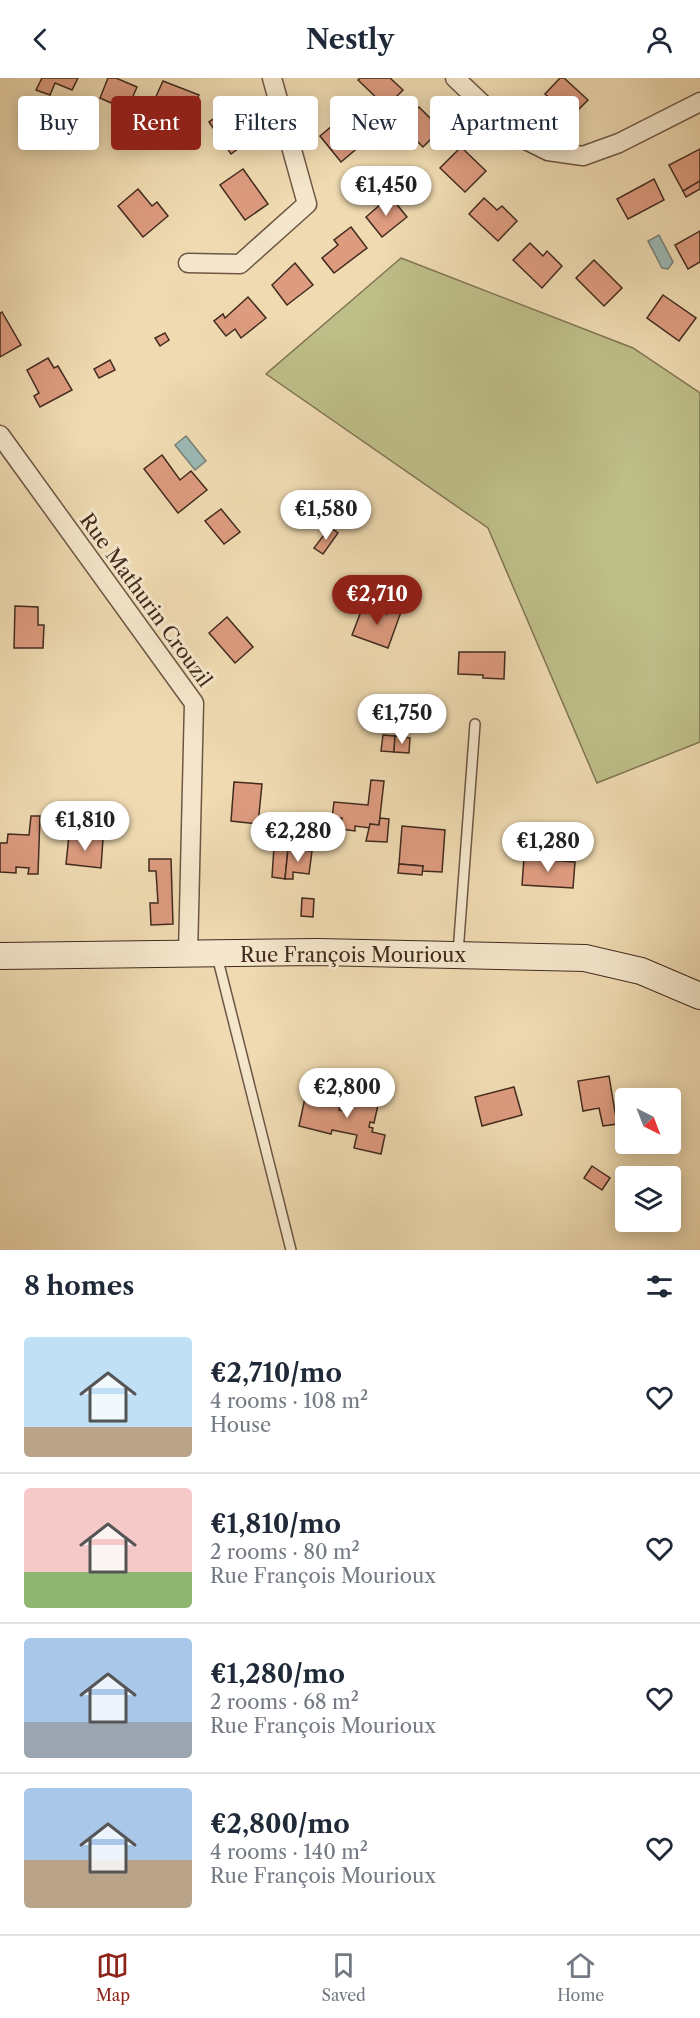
<!DOCTYPE html>
<html lang="en">
<head>
<meta charset="utf-8">
<style>
  body { margin:0; font-family:"Libre Caslon Text",serif; background:#f6f6f7; color:#1f2937; height:100vh; display:flex; flex-direction:column; font-size:22px; white-space:nowrap }
  * { box-sizing:border-box; margin:0 }
  p { font-size:20px; color:#747a83 }
  .icon { flex:none; width:33px; height:33px; fill:none; stroke:currentColor; stroke-width:2; stroke-linecap:round; stroke-linejoin:round }
  .map { position:relative; height:1172px; overflow:hidden }
  .drawer { display:flex; flex-direction:column; background:#fff; flex:1 }
  .drawer>* { flex:none }
  .banner { position:absolute; left:18px; top:18px; width:664px; height:54px; display:flex; gap:12px }
  .needle { width:39px; rotate:138deg }
  .fabs { position:absolute; left:615px; top:1010px; display:grid; gap:12px }
  .fabs a { display:grid; place-items:center; width:66px; height:66px; border-radius:6px; background:#fff; box-shadow:0 3px 15px #0003; font-size:30px }
  .price { position:absolute; translate:-50% -51px; padding:0 14px; border-radius:21px; background:#fff; color:#222; font-size:20px; line-height:39px; filter:drop-shadow(0 2px 3px #0008) }
  .price::after { content:''; position:absolute; left:50%; top:36px; width:18px; height:14px; margin-left:-9px; background:inherit; clip-path:polygon(0 0,100% 0,50% 100%) }
  .price.active { background:#8f2418; color:#fff }
  ul { padding:0; list-style:none }
  li { display:flex; align-items:center; gap:18px; height:150px; padding:0 24px }
  li+li { border-top:2px solid #e0e1e3 }
  li span { display:grid; place-items:center; flex:none; width:168px; height:120px; border-radius:6px; color:#555 }
  li>.icon { margin-inline-start:auto }
  span .icon { width:72px; height:72px; fill:#fffc; stroke-width:1 }
  li b { font-size:26px }
  h2 { display:flex; justify-content:space-between; align-items:center; height:72px; padding:0 24px; font-size:26px }
  .chip { padding:0 21px; border-radius:6px; background:#fff; box-shadow:0 3px 15px #0003; font-size:21px; line-height:54px }
  .chip.active { background:#8f2418; color:#fff }
  header { display:flex; justify-content:space-between; align-items:center; height:78px; padding:0 24px; background:#fff; font-size:27px; font-weight:700 }
  .tab-bar { display:flex; justify-content:space-around; align-items:center; height:84px; border-top:2px solid #e0e1e3; background:#fff; font-size:16px; color:#747a83 }
  .tab-bar a { display:grid; justify-items:center; gap:3px }
  .tab-bar .active { color:#8f2418 }
  .map>svg:first-child { display:block }
</style>
</head>
<body>
<header><svg class="icon" aria-label="back" viewBox="0 0 24 24"><path d="M15 5l-7 7 7 7"/></svg>Nestly<svg class="icon" aria-label="person" viewBox="0 0 24 24"><circle cx="12" cy="8" r="4"/><path d="M4 21q1-7 8-7t8 7"/></svg></header>
<div class="map">
<svg width="700" height="1172" viewBox="0 0 700 1172">
  <rect width="100%" height="100%" fill="#efdab1"/>
  <filter id="stains"><feTurbulence type="fractalNoise" baseFrequency=".00333" numOctaves="4"/><feColorMatrix values="0 0 0 0 .2 0 0 0 0 .09 0 0 0 0 .02 0 0 0 .5 -.17"/></filter>
  <radialGradient id="worn" r=".72"><stop offset=".6" stop-color="#630" stop-opacity="0"/><stop offset="1" stop-color="#630" stop-opacity=".3"/></radialGradient>
  <!-- green -->
  <path fill="#bebe88" stroke="#807453" stroke-width="1.5" d="M 401,180 L 633,270 L 700,315 L 700,664 L 597,705 L 488,450 L 266,296 Z"/>
  <!-- water -->
  <g fill="#9cb9b5" stroke="#788079" stroke-width="1.5">
    <path d="M 659,157 L 673,184 L 668,191 L 662,190 L 648,163 Z"/>
    <path d="M 186,358 L 206,383 L 195,392 L 175,367 Z"/>
  </g>
  <!-- building -->
  <g fill="#dd9b7f" stroke="#422b1e" stroke-width="1.5">
    <path d="M 42,0 L 78,0 L 72,12 L 55,5 L 50,17 L 36,12 Z"/>
    <path d="M 108,0 L 116,0 L 137,9 L 127,32 L 100,20 Z"/>
    <path d="M 360,0 L 390,0 L 403,12 L 386,29 L 358,2 Z"/>
    <path d="M 560,0 L 564,0 L 588,22 L 570,40 L 545,16 Z"/>
    <path d="M 163,3 L 199,17 L 190,41 L 153,25 Z"/>
    <path d="M 547,18 L 561,32 L 554,39 L 540,25 Z"/>
    <path d="M 419,29 L 441,51 L 423,69 L 401,47 Z"/>
    <path d="M 226,32 L 236,46 L 242,42 L 254,59 L 231,76 L 209,44 Z"/>
    <path d="M 339,42 L 360,68 L 341,84 L 320,58 Z"/>
    <path d="M 461,69 L 486,93 L 465,114 L 440,90 Z"/>
    <path d="M 700,71 L 700,103 L 683,113 L 669,87 Z"/>
    <path d="M 243,91 L 268,126 L 245,142 L 220,107 Z"/>
    <path d="M 654,101 L 664,122 L 628,141 L 617,121 Z"/>
    <path d="M 700,103 L 700,111 L 686,119 L 683,113 Z"/>
    <path d="M 138,111 L 152,128 L 157,124 L 168,138 L 143,159 L 118,128 Z"/>
    <path d="M 390,118 L 407,139 L 382,159 L 366,139 Z"/>
    <path d="M 484,120 L 497,132 L 502,128 L 517,143 L 498,163 L 469,136 Z"/>
    <path d="M 351,149 L 367,170 L 334,195 L 322,180 L 338,167 L 334,162 Z"/>
    <path d="M 700,153 L 700,184 L 688,191 L 675,167 Z"/>
    <path d="M 530,165 L 543,178 L 547,173 L 562,188 L 542,210 L 513,182 Z"/>
    <path d="M 594,182 L 622,210 L 604,228 L 576,200 Z"/>
    <path d="M 295,185 L 313,207 L 287,227 L 272,207 Z"/>
    <path d="M 663,217 L 696,240 L 679,263 L 647,240 Z"/>
    <path d="M 248,219 L 266,240 L 241,260 L 235,251 L 226,258 L 214,243 L 223,236 L 225,240 Z"/>
    <path d="M 2,234 L 21,267 L 0,279 L 0,235 Z"/>
    <path d="M 165,255 L 169,262 L 160,268 L 155,260 Z"/>
    <path d="M 48,280 L 54,290 L 58,288 L 72,312 L 40,329 L 34,318 L 39,315 L 27,292 Z"/>
    <path d="M 110,282 L 115,292 L 99,300 L 94,291 Z"/>
    <path d="M 162,377 L 180,402 L 191,393 L 207,412 L 178,435 L 144,391 Z"/>
    <path d="M 221,431 L 240,454 L 224,466 L 205,443 Z"/>
    <path d="M 330,449 L 338,455 L 323,476 L 314,470 Z"/>
    <path d="M 15,528 L 38,529 L 38,547 L 44,547 L 43,570 L 14,570 Z"/>
    <path d="M 363,528 L 387,536 L 390,529 L 401,534 L 388,570 L 352,557 Z"/>
    <path d="M 227,539 L 253,569 L 235,585 L 209,555 Z"/>
    <path d="M 459,574 L 505,574 L 504,601 L 483,600 L 483,597 L 458,596 Z"/>
    <path d="M 383,657 L 395,658 L 394,674 L 381,673 Z"/>
    <path d="M 395,658 L 410,660 L 409,675 L 394,674 Z"/>
    <path d="M 371,702 L 384,703 L 379,747 L 370,746 L 370,750 L 355,748 L 355,753 L 341,751 L 342,740 L 332,740 L 334,724 L 368,727 Z"/>
    <path d="M 234,704 L 262,706 L 258,746 L 231,743 Z"/>
    <path d="M 31,738 L 40,738 L 38,796 L 28,796 L 29,790 L 16,789 L 16,795 L 0,794 L 0,765 L 7,765 L 8,756 L 29,757 Z"/>
    <path d="M 380,740 L 389,741 L 387,764 L 366,763 L 370,746 L 379,747 Z"/>
    <path d="M 402,748 L 445,752 L 442,794 L 422,793 L 423,788 L 399,786 Z"/>
    <path d="M 69,757 L 103,761 L 101,790 L 66,786 Z"/>
    <path d="M 274,769 L 288,771 L 285,801 L 272,799 Z"/>
    <path d="M 288,771 L 312,773 L 309,796 L 293,794 L 293,801 L 285,801 Z"/>
    <path d="M 524,780 L 575,784 L 573,810 L 522,807 Z"/>
    <path d="M 149,781 L 171,781 L 173,846 L 151,847 L 150,825 L 158,825 L 156,793 L 149,793 Z"/>
    <path d="M 399,786 L 423,788 L 422,797 L 398,795 Z"/>
    <path d="M 302,820 L 314,821 L 313,839 L 301,838 Z"/>
    <path d="M 609,998 L 617,1046 L 603,1048 L 599,1030 L 583,1033 L 578,1003 Z"/>
    <path d="M 363,1009 L 381,1013 L 374,1045 L 370,1044 L 369,1049 L 373,1050 L 372,1054 L 385,1057 L 381,1076 L 354,1070 L 357,1057 L 332,1052 L 331,1056 L 299,1048 L 305,1020 L 340,1028 L 339,1032 L 344,1033 L 346,1023 L 359,1026 Z"/>
    <path d="M 514,1009 L 522,1037 L 482,1048 L 475,1019 Z"/>
    <path d="M 592,1088 L 610,1100 L 602,1112 L 584,1100 Z"/>
  </g>
  <g fill="none" stroke-linecap="round" stroke-linejoin="round">
    <defs>
      <g id="lane">
        <path d="M 458,875 L 475,646"/>
        <path d="M 217,878 L 291,1172"/>
      </g>
      <g id="street">
        <path d="M 455,0 L 514,56 L 548,73 L 583,78 L 619,65 L 700,24"/>
        <path d="M 188,185 L 240,186 L 307,126 L 272,0"/>
        <path d="M 0,357 L 194,625 L 188,876"/>
      </g>
      <path id="secondary" d="M 0,878 L 318,874 L 585,880 L 641,893 L 700,918"/>
    </defs>
    <!-- lane casing -->
    <use href="#lane" stroke="#6d5743" stroke-width="12"/>
    <!-- street casing -->
    <use href="#street" stroke="#6d5743" stroke-width="21"/>
    <!-- secondary casing -->
    <use href="#secondary" stroke="#422b1e" stroke-width="28"/>
    <!-- lane -->
    <use href="#lane" stroke="#f5e7cc" stroke-width="9"/>
    <!-- street -->
    <use href="#street" stroke="#f5e7cc" stroke-width="18"/>
    <!-- secondary -->
    <use href="#secondary" stroke="#f5e7cc" stroke-width="26"/>
  </g>
  <g text-anchor="middle" stroke-width="6" stroke-linejoin="round" paint-order="stroke">
    <!-- street labels -->
    <g font-size="20" fill="#422b1e" stroke="#f5e7cc">
      <text transform="translate(146 522) rotate(54)" y="7">Rue Mathurin Crouzil</text>
      <text x="353" y="884">Rue François Mourioux</text>
    </g>
  </g>
  <rect width="100%" height="100%" filter="url(#stains)"/>
  <rect width="100%" height="100%" fill="url(#worn)"/>
</svg>
<div class="fabs">
<a><svg class="needle" viewBox="-14 -14 28 28"><path d="M0-13l5 13h-10z" fill="#e53935"/><path d="M0 13l5-13h-10z" fill="#747a83"/></svg></a>
<a><svg class="icon" aria-label="layers" viewBox="0 0 24 24"><path d="M12 4l9 5-9 5-9-5zM3 14l9 5 9-5"/></svg></a>
</div>
<b class="price" style="left:386px;top:139px">€1,450</b>
<b class="price" style="left:326px;top:463px">€1,580</b>
<b class="price active" style="left:377px;top:548px">€2,710</b>
<b class="price" style="left:402px;top:667px">€1,750</b>
<b class="price" style="left:85px;top:774px">€1,810</b>
<b class="price" style="left:298px;top:785px">€2,280</b>
<b class="price" style="left:548px;top:795px">€1,280</b>
<b class="price" style="left:347px;top:1041px">€2,800</b>
<div class="banner">
<a class="chip">Buy</a>
<a class="chip active">Rent</a>
<a class="chip">Filters</a>
<a class="chip">New</a>
<a class="chip">Apartment</a>
</div>
</div>
<section class="drawer">
<h2>8 homes<svg class="icon" aria-label="filters" viewBox="0 0 24 24"><path d="M4 7h16M4 17h16"/><circle cx="9" cy="7" r="2"/><circle cx="15" cy="17" r="2"/></svg></h2>
<ul>
<li><span style="background:linear-gradient(#bfe0f5 75%,#b9a48a 0)"><svg class="icon" aria-label="home" viewBox="0 0 24 24"><path d="M3 11l9-7 9 7M6 9v11h12V9"/></svg></span><div><b>€2,710/mo</b><p>4 rooms · 108 m²</p><p>House</p></div><svg class="icon" aria-label="heart" viewBox="0 0 24 24"><path d="M12 20l-8-8c-3-5 5-10 8-4 3-6 11-1 8 4z"/></svg></li>
<li><span style="background:linear-gradient(#f6c9c9 70%,#8fb573 0)"><svg class="icon" aria-label="home" viewBox="0 0 24 24"><path d="M3 11l9-7 9 7M6 9v11h12V9"/></svg></span><div><b>€1,810/mo</b><p>2 rooms · 80 m²</p><p>Rue François Mourioux</p></div><svg class="icon" aria-label="heart" viewBox="0 0 24 24"><path d="M12 20l-8-8c-3-5 5-10 8-4 3-6 11-1 8 4z"/></svg></li>
<li><span style="background:linear-gradient(#a9c7e8 70%,#9aa5b1 0)"><svg class="icon" aria-label="home" viewBox="0 0 24 24"><path d="M3 11l9-7 9 7M6 9v11h12V9"/></svg></span><div><b>€1,280/mo</b><p>2 rooms · 68 m²</p><p>Rue François Mourioux</p></div><svg class="icon" aria-label="heart" viewBox="0 0 24 24"><path d="M12 20l-8-8c-3-5 5-10 8-4 3-6 11-1 8 4z"/></svg></li>
<li><span style="background:linear-gradient(#a9c7e8 60%,#b9a48a 0)"><svg class="icon" aria-label="home" viewBox="0 0 24 24"><path d="M3 11l9-7 9 7M6 9v11h12V9"/></svg></span><div><b>€2,800/mo</b><p>4 rooms · 140 m²</p><p>Rue François Mourioux</p></div><svg class="icon" aria-label="heart" viewBox="0 0 24 24"><path d="M12 20l-8-8c-3-5 5-10 8-4 3-6 11-1 8 4z"/></svg></li>
</ul>
</section>
<nav class="tab-bar">
<a class="active"><svg class="icon" aria-label="map" viewBox="0 0 24 24"><path d="M3 6l6-2 6 2 6-2v14l-6 2-6-2-6 2zM9 4v14M15 6v14"/></svg>Map</a>
<a><svg class="icon" aria-label="saved" viewBox="0 0 24 24"><path d="M7 4h10v16l-5-4-5 4z"/></svg>Saved</a>
<a><svg class="icon" aria-label="home" viewBox="0 0 24 24"><path d="M3 11l9-7 9 7M6 9v11h12V9"/></svg>Home</a>
</nav>
</body>
</html>
